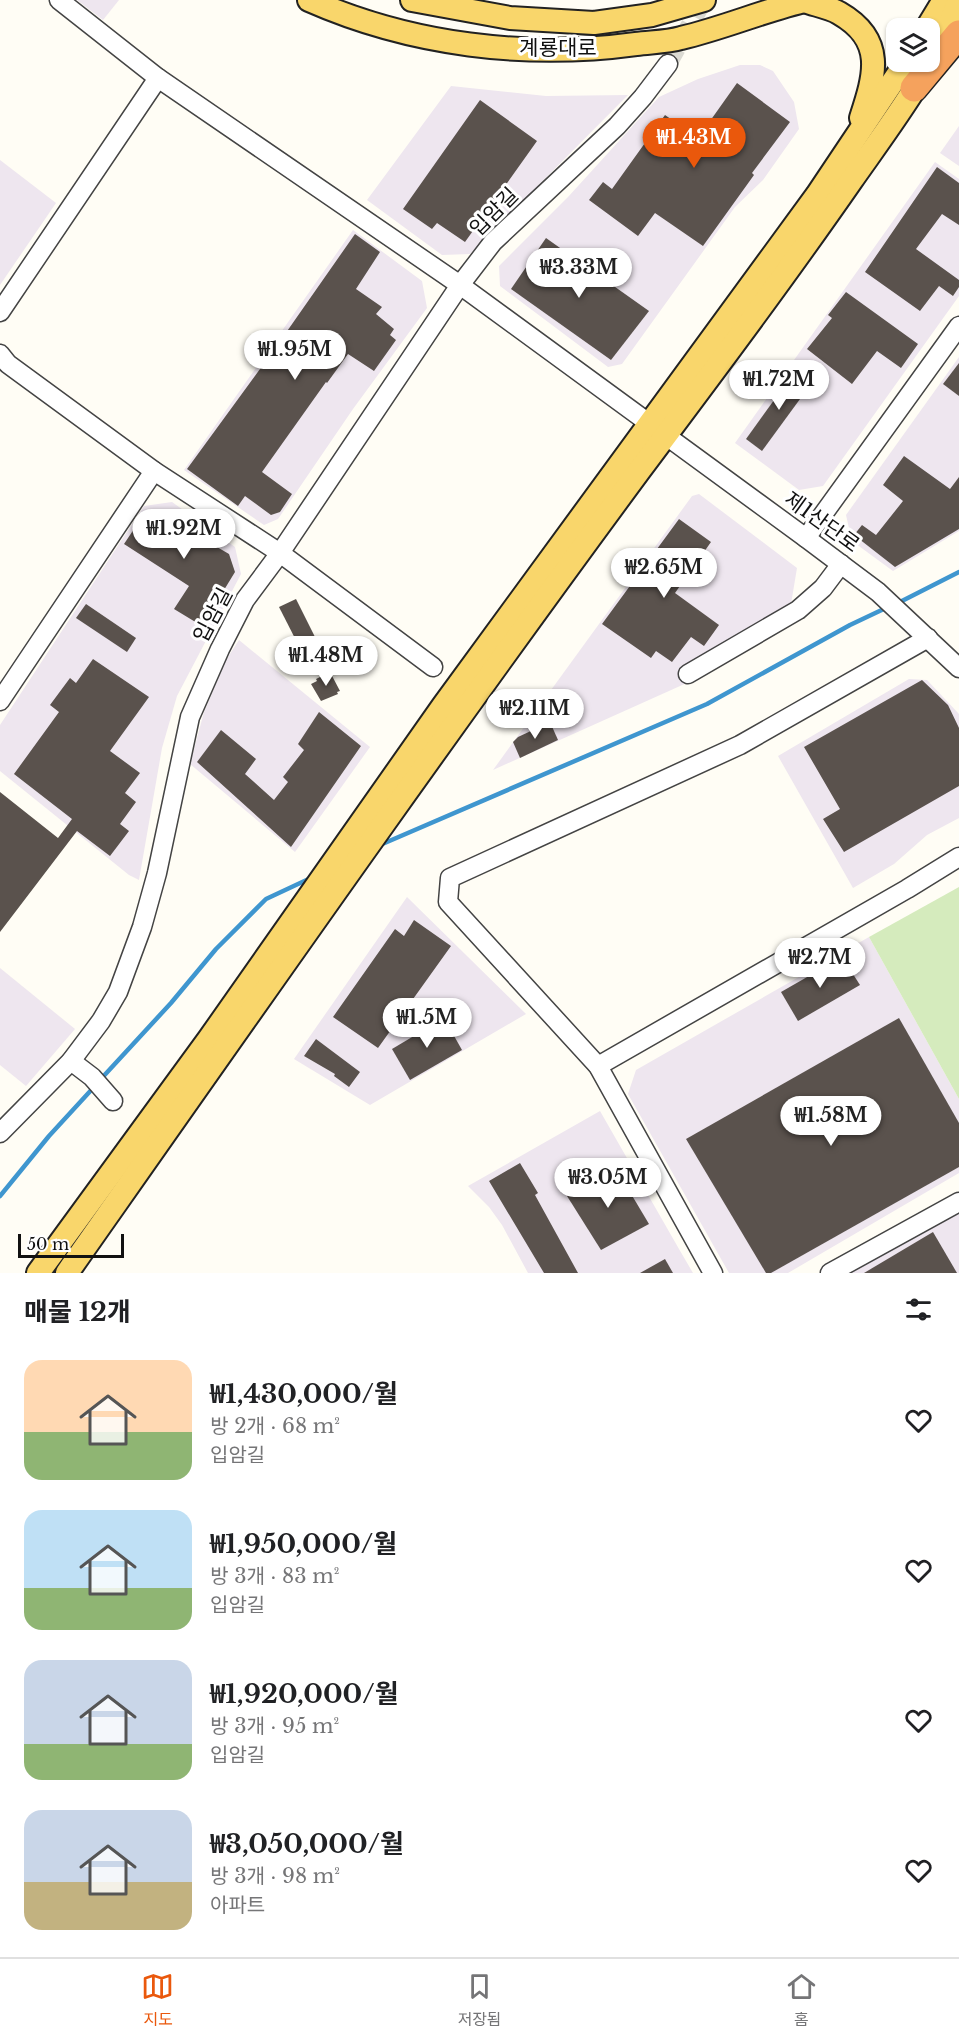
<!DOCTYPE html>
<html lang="ko">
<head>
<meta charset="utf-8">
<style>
  body { margin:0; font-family:"Libre Baskerville","Noto Sans KR",serif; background:#f2f2f2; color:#202124; height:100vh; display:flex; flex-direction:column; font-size:22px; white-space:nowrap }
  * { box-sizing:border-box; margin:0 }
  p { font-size:20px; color:#757577 }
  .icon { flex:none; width:33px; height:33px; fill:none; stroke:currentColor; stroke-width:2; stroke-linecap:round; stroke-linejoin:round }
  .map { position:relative; height:1273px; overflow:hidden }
  .drawer { display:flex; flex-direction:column; background:#fff; flex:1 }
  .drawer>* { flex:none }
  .tools { position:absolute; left:886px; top:18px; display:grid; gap:12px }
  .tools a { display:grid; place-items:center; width:54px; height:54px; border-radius:12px; background:#fff; box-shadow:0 2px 4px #0004; font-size:30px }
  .scale { position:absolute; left:18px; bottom:15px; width:106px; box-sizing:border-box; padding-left:6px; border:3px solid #111; border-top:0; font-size:16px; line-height:21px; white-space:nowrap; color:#111; -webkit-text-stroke:4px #fff; paint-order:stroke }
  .price { position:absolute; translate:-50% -51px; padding:0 14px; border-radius:21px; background:#fff; color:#222; font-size:20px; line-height:39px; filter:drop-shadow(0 2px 3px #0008) }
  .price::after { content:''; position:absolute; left:50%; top:36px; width:18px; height:14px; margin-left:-9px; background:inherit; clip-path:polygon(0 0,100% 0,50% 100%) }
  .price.current { background:#ea580c; color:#fff }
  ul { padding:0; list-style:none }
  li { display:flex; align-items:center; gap:18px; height:150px; padding:0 24px }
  li span { display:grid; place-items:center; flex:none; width:168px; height:120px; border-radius:18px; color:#555 }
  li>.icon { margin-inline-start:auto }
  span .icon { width:72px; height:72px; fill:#fffc; stroke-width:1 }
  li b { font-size:26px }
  h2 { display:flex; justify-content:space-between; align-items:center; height:72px; padding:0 24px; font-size:26px }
  .menu { display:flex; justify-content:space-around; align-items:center; height:84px; border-top:2px solid #e0e0e0; background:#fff; font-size:16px; color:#757577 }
  .menu a { display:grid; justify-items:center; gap:3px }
  .menu .current { color:#ea580c }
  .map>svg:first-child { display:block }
</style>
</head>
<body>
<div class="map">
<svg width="959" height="1273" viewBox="0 0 959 1273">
  <rect width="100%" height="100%" fill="#fffdf5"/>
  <!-- industrial -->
  <g fill="#eee6ef">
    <path d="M 77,0 L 119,0 L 103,20 Z"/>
    <path d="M 740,65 L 760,65 L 773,71 L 794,102 L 799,129 L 763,180 L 735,207 L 622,364 L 608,367 L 500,286 L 499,266 L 568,197 L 659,97 L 698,79 Z"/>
    <path d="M 451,86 L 546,96 L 628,95 L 470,254 L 442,255 L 367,200 Z"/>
    <path d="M 959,126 L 959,166 L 940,153 Z"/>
    <path d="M 0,160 L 56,203 L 0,285 Z"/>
    <path d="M 935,162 L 959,179 L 959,296 L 823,486 L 799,490 L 735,443 Z"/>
    <path d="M 353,230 L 422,281 L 427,308 L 353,409 L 278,519 L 264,525 L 184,470 Z"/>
    <path d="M 959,357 L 959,531 L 893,571 L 852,541 L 846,515 Z"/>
    <path d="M 699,494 L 797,568 L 791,604 L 689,682 L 493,770 L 692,496 Z"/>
    <path d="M 172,502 L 235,547 L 241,574 L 177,696 L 162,748 L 139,880 L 129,875 L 0,771 L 0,725 L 144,506 Z"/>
    <path d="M 239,640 L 370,747 L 295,852 L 190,764 L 204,712 L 226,660 Z"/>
    <path d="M 909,679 L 927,680 L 959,714 L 959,818 L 927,835 L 894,864 L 853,888 L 778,756 Z"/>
    <path d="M 407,897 L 526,1014 L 370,1105 L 294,1059 Z"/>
    <path d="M 869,937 L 959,1099 L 959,1173 L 788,1273 L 729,1273 L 628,1094 L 636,1070 Z"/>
    <path d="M 0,968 L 75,1029 L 26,1086 L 0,1065 Z"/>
    <path d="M 600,1111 L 679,1249 L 693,1273 L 528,1273 L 502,1225 L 489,1207 L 468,1186 Z"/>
    <path d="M 959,1211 L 959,1273 L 851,1273 L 868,1263 Z"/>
  </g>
  <!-- green -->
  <path fill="#d5ebbd" d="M 959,887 L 959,1099 L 869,937 Z"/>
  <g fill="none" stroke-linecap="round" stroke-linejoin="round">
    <!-- stream -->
    <g stroke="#3f96cf" stroke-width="4.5">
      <path d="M 896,604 L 959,572"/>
      <path d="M 380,845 L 707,704 L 850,625 L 888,607"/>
      <path d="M 100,1080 L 171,1003 L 216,949 L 266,899 L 313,877"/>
      <path d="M 0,1196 L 49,1136 L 94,1087"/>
    </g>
  </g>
  <!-- building -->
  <g fill="#5a524d">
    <path d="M 737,83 L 790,122 L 752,173 L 754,175 L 703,246 L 655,213 L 638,236 L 589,200 L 603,182 L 612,189 L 665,115 L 698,138 Z"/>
    <path d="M 480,100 L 537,141 L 465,242 L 437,223 L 432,229 L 403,209 Z"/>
    <path d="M 937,167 L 959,183 L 959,225 L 942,214 L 916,249 L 959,280 L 959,287 L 953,296 L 939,286 L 920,311 L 865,272 Z"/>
    <path d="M 355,234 L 380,252 L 356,289 L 382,307 L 376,314 L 394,329 L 390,335 L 396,340 L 374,371 L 348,354 L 327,383 L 326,382 L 262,472 L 292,494 L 280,512 L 271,515 L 245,496 L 238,506 L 187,469 L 276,347 Z"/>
    <path d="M 546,238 L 649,311 L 611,360 L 511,289 Z"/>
    <path d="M 846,292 L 918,344 L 901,368 L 877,351 L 852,384 L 807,349 L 832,318 L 828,315 Z"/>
    <path d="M 959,363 L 959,396 L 943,384 Z"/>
    <path d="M 795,371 L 811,384 L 762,451 L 746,439 Z"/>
    <path d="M 904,456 L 950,489 L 959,477 L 959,529 L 895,567 L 854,535 L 862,525 L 876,535 L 903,501 L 883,485 Z"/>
    <path d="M 167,509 L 207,536 L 205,540 L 229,554 L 235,572 L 202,626 L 174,609 L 189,586 L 124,544 L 146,511 Z"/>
    <path d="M 679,519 L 711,542 L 675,593 L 719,625 L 704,646 L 691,637 L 672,662 L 656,651 L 651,658 L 602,624 Z"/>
    <path d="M 296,599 L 322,651 L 305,658 L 279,607 Z"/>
    <path d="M 86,604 L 136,638 L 127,652 L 76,618 Z"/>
    <path d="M 93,659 L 149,697 L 110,751 L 140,773 L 125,793 L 136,802 L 120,824 L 129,831 L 110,856 L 77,831 L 0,932 L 0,792 L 58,838 L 72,819 L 14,774 L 59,712 L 50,705 L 70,678 L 76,683 Z"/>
    <path d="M 330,672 L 340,691 L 337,692 L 338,694 L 321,701 L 311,684 L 317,681 L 316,679 Z"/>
    <path d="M 922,680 L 948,705 L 959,728 L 959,786 L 844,852 L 823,819 L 840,809 L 804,747 Z"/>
    <path d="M 319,712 L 361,746 L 291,847 L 197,762 L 221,730 L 256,759 L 245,774 L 274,800 L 288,782 L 283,777 L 304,750 L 298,744 Z"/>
    <path d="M 550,722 L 558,740 L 520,758 L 513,742 L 518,737 Z"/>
    <path d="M 414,920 L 451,946 L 378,1048 L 333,1017 L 395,929 L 404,936 Z"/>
    <path d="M 842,957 L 860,985 L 798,1021 L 781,992 Z"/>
    <path d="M 444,1018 L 462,1050 L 410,1080 L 392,1049 Z"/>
    <path d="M 899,1018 L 959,1123 L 959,1167 L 771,1273 L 766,1273 L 686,1139 Z"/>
    <path d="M 316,1039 L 360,1072 L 349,1087 L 334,1076 L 335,1074 L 304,1056 Z"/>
    <path d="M 520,1163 L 538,1193 L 535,1195 L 578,1273 L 544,1273 L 489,1181 Z"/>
    <path d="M 615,1167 L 649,1224 L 601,1250 L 567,1196 Z"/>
    <path d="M 933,1232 L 957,1273 L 864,1273 Z"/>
    <path d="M 665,1259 L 673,1273 L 640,1273 Z"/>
  </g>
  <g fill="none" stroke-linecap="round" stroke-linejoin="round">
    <!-- minor-tunnel -->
    <path stroke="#dbdad3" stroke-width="18" stroke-dasharray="18 9" stroke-linecap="butt" d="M 668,64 L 704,0"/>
    <defs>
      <g id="minor">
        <path d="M 59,0 L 158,78 L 460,285 L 806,538 L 878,592 L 959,668"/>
        <path d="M 0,312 L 158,78"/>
        <path d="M 0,354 L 8,364 L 154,471 L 280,553 L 433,667"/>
        <path d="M 806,538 L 959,326"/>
        <path d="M 688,674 L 798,610 L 823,588 L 841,564"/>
        <path d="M 0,701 L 154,471"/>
        <path d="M 71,1061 L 92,1077 L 113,1101"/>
        <path d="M 598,1066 L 907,889 L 959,857"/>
        <path d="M 0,1133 L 71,1061 L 101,1021 L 118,992 L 142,927 L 157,873 L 190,717 L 220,649 L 245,600 L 280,553 L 460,285 L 493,242 L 617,126 L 643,97 L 668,64"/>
        <path d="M 713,1273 L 598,1066 L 448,902 L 450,878 L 740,745 L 928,638"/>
        <path d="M 830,1273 L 959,1202"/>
      </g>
      <g id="major">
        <path d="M 309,0 C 411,45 526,59 636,44 C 651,42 667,42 681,38 C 724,28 765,10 808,0"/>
        <path d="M 412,0 L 510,18 L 594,23 L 652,15 L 704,0"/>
        <path d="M 804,1 C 815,5 829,7 839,13 C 886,40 875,75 861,118"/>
        <path d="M 927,28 L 944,0"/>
        <path d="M 38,1273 L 209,1039 L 443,706 L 817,195 L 906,62"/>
        <path d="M 67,1273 C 256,1004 444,735 639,471 C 711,375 783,279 851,181 C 891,124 936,66 959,0"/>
      </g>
      <path id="highway" d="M 914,88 L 959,34"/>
    </defs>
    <!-- minor casing -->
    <use href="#minor" stroke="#444" stroke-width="21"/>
    <!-- major casing -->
    <use href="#major" stroke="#222" stroke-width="26"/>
    <!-- highway casing -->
    <use href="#highway" stroke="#222" stroke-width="30"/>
    <!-- minor -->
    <use href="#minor" stroke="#fff" stroke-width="18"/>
    <!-- major -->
    <use href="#major" stroke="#f9d66b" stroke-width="22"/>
    <!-- highway -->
    <use href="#highway" stroke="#f5a25d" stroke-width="27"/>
  </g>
  <g text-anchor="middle" stroke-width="6" stroke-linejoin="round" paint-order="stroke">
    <!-- street labels -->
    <g font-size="21" fill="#111" stroke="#fff">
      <text x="558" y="55">계룡대로</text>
      <text transform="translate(494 212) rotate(-45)" y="7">입암길</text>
      <text transform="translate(822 522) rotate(36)" y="7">제1산단로</text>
      <text transform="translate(213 615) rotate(-62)" y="7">입암길</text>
    </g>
  </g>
</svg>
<div class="tools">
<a><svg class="icon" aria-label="layers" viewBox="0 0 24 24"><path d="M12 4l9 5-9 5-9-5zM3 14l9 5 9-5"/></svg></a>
</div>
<div class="scale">50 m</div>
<b class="price current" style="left:694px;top:169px">₩1.43M</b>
<b class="price" style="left:579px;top:299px">₩3.33M</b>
<b class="price" style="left:295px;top:381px">₩1.95M</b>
<b class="price" style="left:779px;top:411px">₩1.72M</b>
<b class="price" style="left:184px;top:560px">₩1.92M</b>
<b class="price" style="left:664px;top:599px">₩2.65M</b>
<b class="price" style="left:326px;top:687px">₩1.48M</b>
<b class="price" style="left:535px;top:740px">₩2.11M</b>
<b class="price" style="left:820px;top:989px">₩2.7M</b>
<b class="price" style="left:427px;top:1049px">₩1.5M</b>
<b class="price" style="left:831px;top:1147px">₩1.58M</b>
<b class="price" style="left:608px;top:1209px">₩3.05M</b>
</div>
<section class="drawer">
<h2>매물 12개<svg class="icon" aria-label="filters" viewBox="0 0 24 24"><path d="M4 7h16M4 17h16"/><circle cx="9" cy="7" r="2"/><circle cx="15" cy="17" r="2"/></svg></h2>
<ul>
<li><span style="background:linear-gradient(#ffd9b3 60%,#8fb573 0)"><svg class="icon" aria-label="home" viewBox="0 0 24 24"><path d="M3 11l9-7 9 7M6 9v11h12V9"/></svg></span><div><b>₩1,430,000/월</b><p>방 2개 · 68 m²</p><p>입암길</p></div><svg class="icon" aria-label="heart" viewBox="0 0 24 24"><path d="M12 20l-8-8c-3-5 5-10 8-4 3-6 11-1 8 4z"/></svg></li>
<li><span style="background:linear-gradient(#bfe0f5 65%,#8fb573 0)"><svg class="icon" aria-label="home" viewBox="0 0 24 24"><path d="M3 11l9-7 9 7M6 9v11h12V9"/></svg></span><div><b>₩1,950,000/월</b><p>방 3개 · 83 m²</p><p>입암길</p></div><svg class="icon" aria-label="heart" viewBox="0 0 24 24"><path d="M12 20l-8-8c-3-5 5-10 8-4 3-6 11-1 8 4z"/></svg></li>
<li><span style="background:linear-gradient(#c9d6e8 70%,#8fb573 0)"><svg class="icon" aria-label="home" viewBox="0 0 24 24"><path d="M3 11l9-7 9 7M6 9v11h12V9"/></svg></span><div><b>₩1,920,000/월</b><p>방 3개 · 95 m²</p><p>입암길</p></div><svg class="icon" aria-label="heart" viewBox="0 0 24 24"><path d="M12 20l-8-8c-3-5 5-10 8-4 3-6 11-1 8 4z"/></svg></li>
<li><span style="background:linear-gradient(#c9d6e8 60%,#c2b280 0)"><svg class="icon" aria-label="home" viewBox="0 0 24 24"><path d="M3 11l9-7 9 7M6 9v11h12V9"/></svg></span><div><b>₩3,050,000/월</b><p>방 3개 · 98 m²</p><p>아파트</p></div><svg class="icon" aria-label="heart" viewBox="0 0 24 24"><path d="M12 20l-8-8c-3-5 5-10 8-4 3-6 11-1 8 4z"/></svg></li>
</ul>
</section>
<nav class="menu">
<a class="current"><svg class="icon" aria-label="map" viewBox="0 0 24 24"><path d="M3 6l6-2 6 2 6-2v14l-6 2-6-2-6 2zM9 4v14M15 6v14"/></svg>지도</a>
<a><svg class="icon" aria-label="saved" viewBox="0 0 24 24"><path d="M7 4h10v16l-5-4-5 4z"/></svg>저장됨</a>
<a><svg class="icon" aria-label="home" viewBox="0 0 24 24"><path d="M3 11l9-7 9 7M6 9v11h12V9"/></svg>홈</a>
</nav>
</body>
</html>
